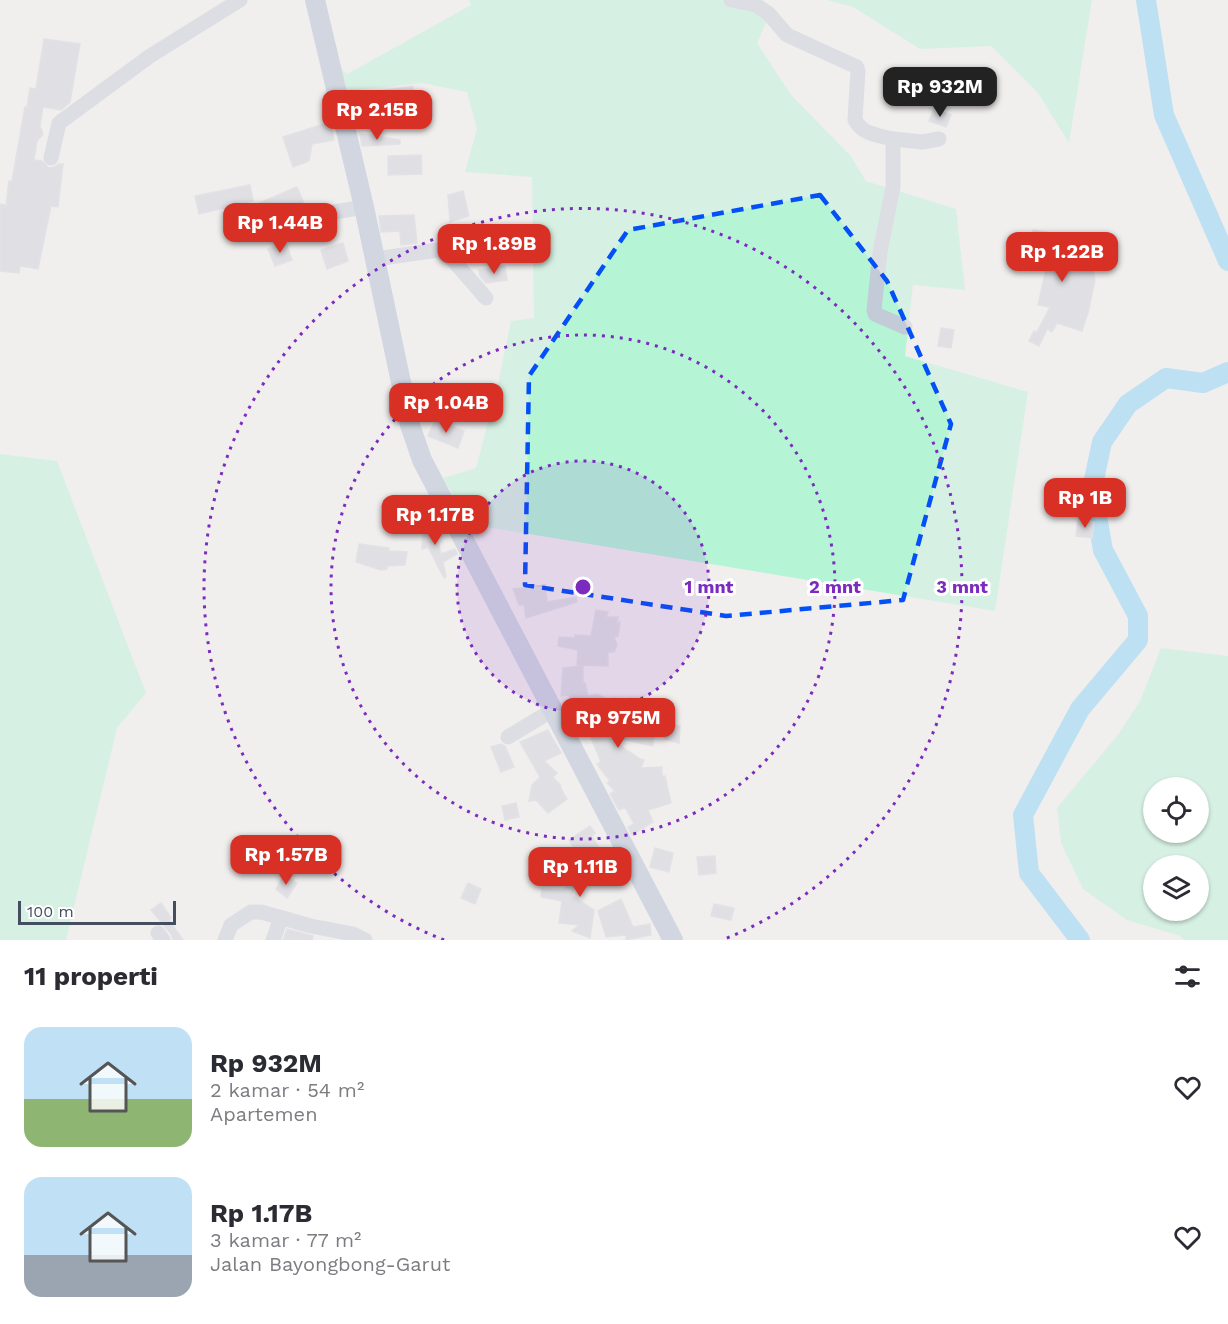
<!DOCTYPE html>
<html lang="id">
<head>
<meta charset="utf-8">
<style>
  body { margin:0; font-family:"Work Sans",sans-serif; background:#f7f7f7; color:#2b2b33; height:100vh; display:flex; flex-direction:column; font-size:22px; white-space:nowrap }
  * { box-sizing:border-box; margin:0 }
  p { font-size:20px; color:#7c7c81 }
  .icon { flex:none; width:33px; height:33px; fill:none; stroke:currentColor; stroke-width:2; stroke-linecap:round; stroke-linejoin:round }
  .map { position:relative; height:940px; overflow:hidden }
  .side { display:flex; flex-direction:column; background:#fff; flex:1 }
  .side>* { flex:none }
  .fabs { position:absolute; left:1143px; top:777px; display:grid; gap:12px }
  .fabs a { display:grid; place-items:center; width:66px; height:66px; border-radius:50%; background:#fff; box-shadow:0 2px 4px #0004; font-size:30px }
  .scale { position:absolute; left:18px; bottom:15px; width:158px; box-sizing:border-box; padding-left:6px; border:3px solid #444e5e; border-top:0; font-size:16px; line-height:21px; white-space:nowrap; color:#444e5e; -webkit-text-stroke:4px #fff; paint-order:stroke }
  .price { position:absolute; translate:-50% -51px; padding:0 14px; border-radius:12px; background:#d93025; color:#fff; font-size:20px; line-height:39px; filter:drop-shadow(0 2px 3px #0008) }
  .price::after { content:''; position:absolute; left:50%; top:36px; width:18px; height:14px; margin-left:-9px; background:inherit; clip-path:polygon(0 0,100% 0,50% 100%) }
  .price.on { background:#222; color:#fff }
  ul { padding:0; list-style:none }
  li { display:flex; align-items:center; gap:18px; height:150px; padding:0 24px }
  li span { display:grid; place-items:center; flex:none; width:168px; height:120px; border-radius:18px; color:#555 }
  li>.icon { margin-inline-start:auto }
  span .icon { width:72px; height:72px; fill:#fffc; stroke-width:1 }
  li b { font-size:26px }
  h2 { display:flex; justify-content:space-between; align-items:center; height:72px; padding:0 24px; font-size:26px }
  .map>svg:first-child { display:block }
</style>
</head>
<body>
<div class="map">
<svg width="1228" height="940" viewBox="0 0 1228 940">
  <rect width="100%" height="100%" fill="#f1eeee"/>
  <!-- green -->
  <g fill="#b6f4d6" fill-rule="evenodd">
    <path d="M 469,0 L 723,0 L 769,16 L 757,43 L 791,95 L 850,155 L 866,181 L 956,209 L 965,290 L 913,285 L 905,356 L 1028,392 L 995,611 L 469,524 L 443,478 L 476,468 L 498,384 L 511,321 L 534,318 L 532,177 L 465,172 L 477,129 L 467,92 L 422,83 L 347,91 L 342,69 L 347,74 L 360,67 L 471,5 Z"/>
    <path d="M 827,0 L 1092,0 L 1069,143 L 1038,93 L 991,46 L 920,49 L 853,7 Z"/>
    <path d="M 0,454 L 57,461 L 146,693 L 117,728 L 66,940 L 0,940 Z"/>
    <path d="M 1161,648 L 1228,656 L 1228,940 L 1184,940 L 1180,936 L 1127,920 L 1083,889 L 1061,843 L 1057,808 L 1117,736 L 1140,701 ZM 1154,788 L 1198,788 L 1198,832 L 1154,832 ZM 1154,866 L 1198,866 L 1198,910 L 1154,910 Z"/>
  </g>
  <g fill="none" stroke-linecap="round" stroke-linejoin="round">
    <!-- river -->
    <g stroke="#7ecff6" stroke-width="20">
      <path d="M 1146,0 L 1164,115 L 1228,261"/>
      <path d="M 1080,940 L 1029,873 L 1023,815 L 1080,709 L 1138,640 L 1138,616 L 1103,550 L 1092,489 L 1102,442 L 1128,404 L 1166,378 L 1203,383 L 1228,372"/>
    </g>
  </g>
  <!-- building -->
  <g fill="#cccfd7" stroke="#d1d3db" stroke-width="1.5">
    <path d="M 44,39 L 80,44 L 70,102 L 61,110 L 43,107 L 40,126 L 43,134 L 37,141 L 34,160 L 42,161 L 49,168 L 54,167 L 59,164 L 63,164 L 58,207 L 51,206 L 38,269 L 20,266 L 19,273 L 0,271 L 0,204 L 6,205 L 9,181 L 12,181 L 25,107 L 27,107 L 30,88 L 36,89 Z"/>
    <path d="M 413,86 L 415,107 L 377,112 L 375,92 Z"/>
    <path d="M 934,109 L 951,115 L 946,127 L 929,121 Z"/>
    <path d="M 330,122 L 334,140 L 312,144 L 309,161 L 293,167 L 283,137 Z"/>
    <path d="M 360,134 L 400,140 L 400,144 L 362,146 Z"/>
    <path d="M 421,155 L 422,174 L 388,175 L 388,156 Z"/>
    <path d="M 250,185 L 253,201 L 199,214 L 195,196 Z"/>
    <path d="M 297,187 L 305,206 L 263,219 L 257,204 Z"/>
    <path d="M 463,191 L 469,216 L 450,222 L 448,195 Z"/>
    <path d="M 414,215 L 417,243 L 401,245 L 400,231 L 381,232 L 379,216 Z"/>
    <path d="M 1033,230 L 1046,232 L 1046,235 L 1067,239 L 1066,242 L 1080,244 L 1078,255 L 1089,252 L 1093,266 L 1095,280 L 1088,313 L 1082,331 L 1057,323 L 1052,332 L 1047,329 L 1039,346 L 1029,341 L 1034,331 L 1037,332 L 1050,307 L 1038,305 L 1046,269 L 1029,267 Z"/>
    <path d="M 286,243 L 292,260 L 275,266 L 268,249 Z"/>
    <path d="M 343,243 L 348,261 L 327,269 L 321,250 Z"/>
    <path d="M 505,266 L 507,280 L 486,283 L 480,276 L 479,270 Z"/>
    <path d="M 941,328 L 954,330 L 951,348 L 938,346 Z"/>
    <path d="M 435,420 L 464,431 L 458,448 L 428,436 Z"/>
    <path d="M 1078,520 L 1094,522 L 1092,538 L 1076,536 Z"/>
    <path d="M 433,521 L 441,554 L 455,549 L 457,554 L 443,562 L 446,577 L 444,578 L 428,547 L 422,549 L 423,524 Z"/>
    <path d="M 359,544 L 389,548 L 389,551 L 407,552 L 405,565 L 387,566 L 387,569 L 381,570 L 356,562 Z"/>
    <path d="M 545,585 L 547,602 L 576,597 L 577,602 L 526,618 L 524,605 L 519,605 L 513,589 Z"/>
    <path d="M 596,610 L 608,612 L 606,617 L 618,617 L 617,624 L 620,622 L 618,636 L 614,637 L 617,645 L 614,652 L 608,652 L 608,666 L 577,665 L 578,650 L 558,646 L 559,637 L 576,638 L 575,635 L 591,636 Z"/>
    <path d="M 583,666 L 583,683 L 585,683 L 588,696 L 597,694 L 612,702 L 613,698 L 631,702 L 631,698 L 648,701 L 645,713 L 631,710 L 627,729 L 654,735 L 653,746 L 605,735 L 640,759 L 644,760 L 641,768 L 662,767 L 662,776 L 665,776 L 671,803 L 648,810 L 653,822 L 632,835 L 628,827 L 634,824 L 625,807 L 619,810 L 610,794 L 615,791 L 607,783 L 610,781 L 597,764 L 601,762 L 587,728 L 586,729 L 581,715 L 573,716 L 569,695 L 561,696 L 563,668 Z"/>
    <path d="M 669,724 L 680,726 L 679,743 L 664,739 L 665,725 Z"/>
    <path d="M 548,730 L 561,753 L 544,761 L 557,773 L 553,777 L 561,786 L 560,787 L 567,799 L 548,813 L 536,800 L 529,801 L 532,785 L 540,777 L 520,742 Z"/>
    <path d="M 501,744 L 505,746 L 514,767 L 501,772 L 491,747 Z"/>
    <path d="M 516,803 L 519,817 L 505,820 L 502,806 Z"/>
    <path d="M 590,826 L 595,833 L 591,836 L 601,850 L 571,873 L 561,860 L 575,850 L 569,840 Z"/>
    <path d="M 655,848 L 673,853 L 669,872 L 650,867 Z"/>
    <path d="M 715,856 L 716,873 L 699,875 L 697,857 Z"/>
    <path d="M 610,861 L 617,880 L 600,886 L 597,879 L 586,883 L 582,876 L 571,895 L 594,910 L 590,938 L 572,931 L 579,925 L 559,923 L 562,901 L 541,897 L 542,889 L 564,890 L 573,875 Z"/>
    <path d="M 284,875 L 297,883 L 287,898 L 276,889 Z"/>
    <path d="M 468,883 L 481,889 L 475,904 L 461,898 Z"/>
    <path d="M 621,899 L 633,927 L 650,924 L 651,935 L 626,940 L 626,935 L 606,937 L 598,911 Z"/>
    <path d="M 161,903 L 171,918 L 169,920 L 183,940 L 173,940 L 171,934 L 151,910 Z"/>
    <path d="M 714,904 L 734,908 L 731,920 L 711,916 Z"/>
    <path d="M 287,929 L 313,936 L 312,940 L 283,940 Z"/>
  </g>
  <g fill="none" stroke-linecap="round" stroke-linejoin="round">
    <!-- minor -->
    <g stroke="#c3cbd8" stroke-width="15">
      <path d="M 731,0 L 756,5 L 769,14 L 787,35 L 857,67 L 858,71 L 855,120 C 863,135 878,135 893,139 L 893,187 L 880,252 L 874,310 L 875,314 L 905,327"/>
      <path d="M 893,139 L 922,142 L 939,139"/>
      <path d="M 51,158 L 59,123 L 150,56 L 240,0"/>
      <path d="M 269,226 L 293,219 L 364,207"/>
      <path d="M 375,259 L 438,250 L 453,260 L 486,298"/>
      <path d="M 508,737 L 551,711"/>
      <path d="M 158,933 L 163,940"/>
      <path d="M 225,940 L 231,925 L 251,912 L 261,912 L 311,926 L 353,934 L 365,940"/>
      <path d="M 273,940 L 281,918"/>
    </g>
    <!-- major -->
    <path stroke="#aab9d1" stroke-width="20" d="M 315,0 L 364,207 L 410,425 L 422,460 L 673,940"/>
  </g>
  <!-- marked area -->
  <path d="M0 0H1228V940H0ZM 820,195 L 887,281 L 951,424 L 903,600 L 726,616 L 525,585 L 529,376 L 628,230 Z" fill="#f1eeee" fill-opacity=".55" fill-rule="evenodd"/>
  <path fill="none" stroke="#0350f6" stroke-width="4.5" stroke-dasharray="12 8" stroke-linejoin="round" d="M 820,195 L 887,281 L 951,424 L 903,600 L 726,616 L 525,585 L 529,376 L 628,230 Z"/>
  <!-- distance rings -->
  <circle cx="583" cy="587" r="126" fill="#7b2cbf" fill-opacity=".12"/>
  <g fill="none" stroke="#7b2cbf" stroke-width="3" stroke-dasharray="3 6">
    <circle cx="583" cy="587" r="126"/>
    <circle cx="583" cy="587" r="252"/>
    <path d="M444 940A379 379 0 1 1 722 940"/>
  </g>
  <circle cx="583" cy="587" r="9" fill="#7b2cbf" stroke="#fff" stroke-width="3"/>
  <g font-size="18" text-anchor="middle" font-weight="bold" fill="#7b2cbf" stroke="#fff" stroke-width="6" stroke-linejoin="round" paint-order="stroke">
    <text x="709" y="593">1 mnt</text>
    <text x="835" y="593">2 mnt</text>
    <text x="962" y="593">3 mnt</text>
  </g>
</svg>
<div class="fabs">
<a><svg class="icon" aria-label="locate" viewBox="0 0 24 24"><circle cx="12" cy="12" r="6"/><path d="M12 2v4M12 18v4M2 12h4M18 12h4"/></svg></a>
<a><svg class="icon" aria-label="layers" viewBox="0 0 24 24"><path d="M12 4l9 5-9 5-9-5zM3 14l9 5 9-5"/></svg></a>
</div>
<div class="scale">100 m</div>
<b class="price on" style="left:940px;top:118px">Rp 932M</b>
<b class="price" style="left:377px;top:141px">Rp 2.15B</b>
<b class="price" style="left:280px;top:254px">Rp 1.44B</b>
<b class="price" style="left:494px;top:275px">Rp 1.89B</b>
<b class="price" style="left:1062px;top:283px">Rp 1.22B</b>
<b class="price" style="left:446px;top:434px">Rp 1.04B</b>
<b class="price" style="left:1085px;top:529px">Rp 1B</b>
<b class="price" style="left:435px;top:546px">Rp 1.17B</b>
<b class="price" style="left:618px;top:749px">Rp 975M</b>
<b class="price" style="left:286px;top:886px">Rp 1.57B</b>
<b class="price" style="left:580px;top:898px">Rp 1.11B</b>
</div>
<section class="side">
<h2>11 properti<svg class="icon" aria-label="filters" viewBox="0 0 24 24"><path d="M4 7h16M4 17h16"/><circle cx="9" cy="7" r="2"/><circle cx="15" cy="17" r="2"/></svg></h2>
<ul>
<li><span style="background:linear-gradient(#bfe0f5 60%,#8fb573 0)"><svg class="icon" aria-label="home" viewBox="0 0 24 24"><path d="M3 11l9-7 9 7M6 9v11h12V9"/></svg></span><div><b>Rp 932M</b><p>2 kamar · 54 m²</p><p>Apartemen</p></div><svg class="icon" aria-label="heart" viewBox="0 0 24 24"><path d="M12 20l-8-8c-3-5 5-10 8-4 3-6 11-1 8 4z"/></svg></li>
<li><span style="background:linear-gradient(#bfe0f5 65%,#9aa5b1 0)"><svg class="icon" aria-label="home" viewBox="0 0 24 24"><path d="M3 11l9-7 9 7M6 9v11h12V9"/></svg></span><div><b>Rp 1.17B</b><p>3 kamar · 77 m²</p><p>Jalan Bayongbong-Garut</p></div><svg class="icon" aria-label="heart" viewBox="0 0 24 24"><path d="M12 20l-8-8c-3-5 5-10 8-4 3-6 11-1 8 4z"/></svg></li>
</ul>
</section>
</body>
</html>
